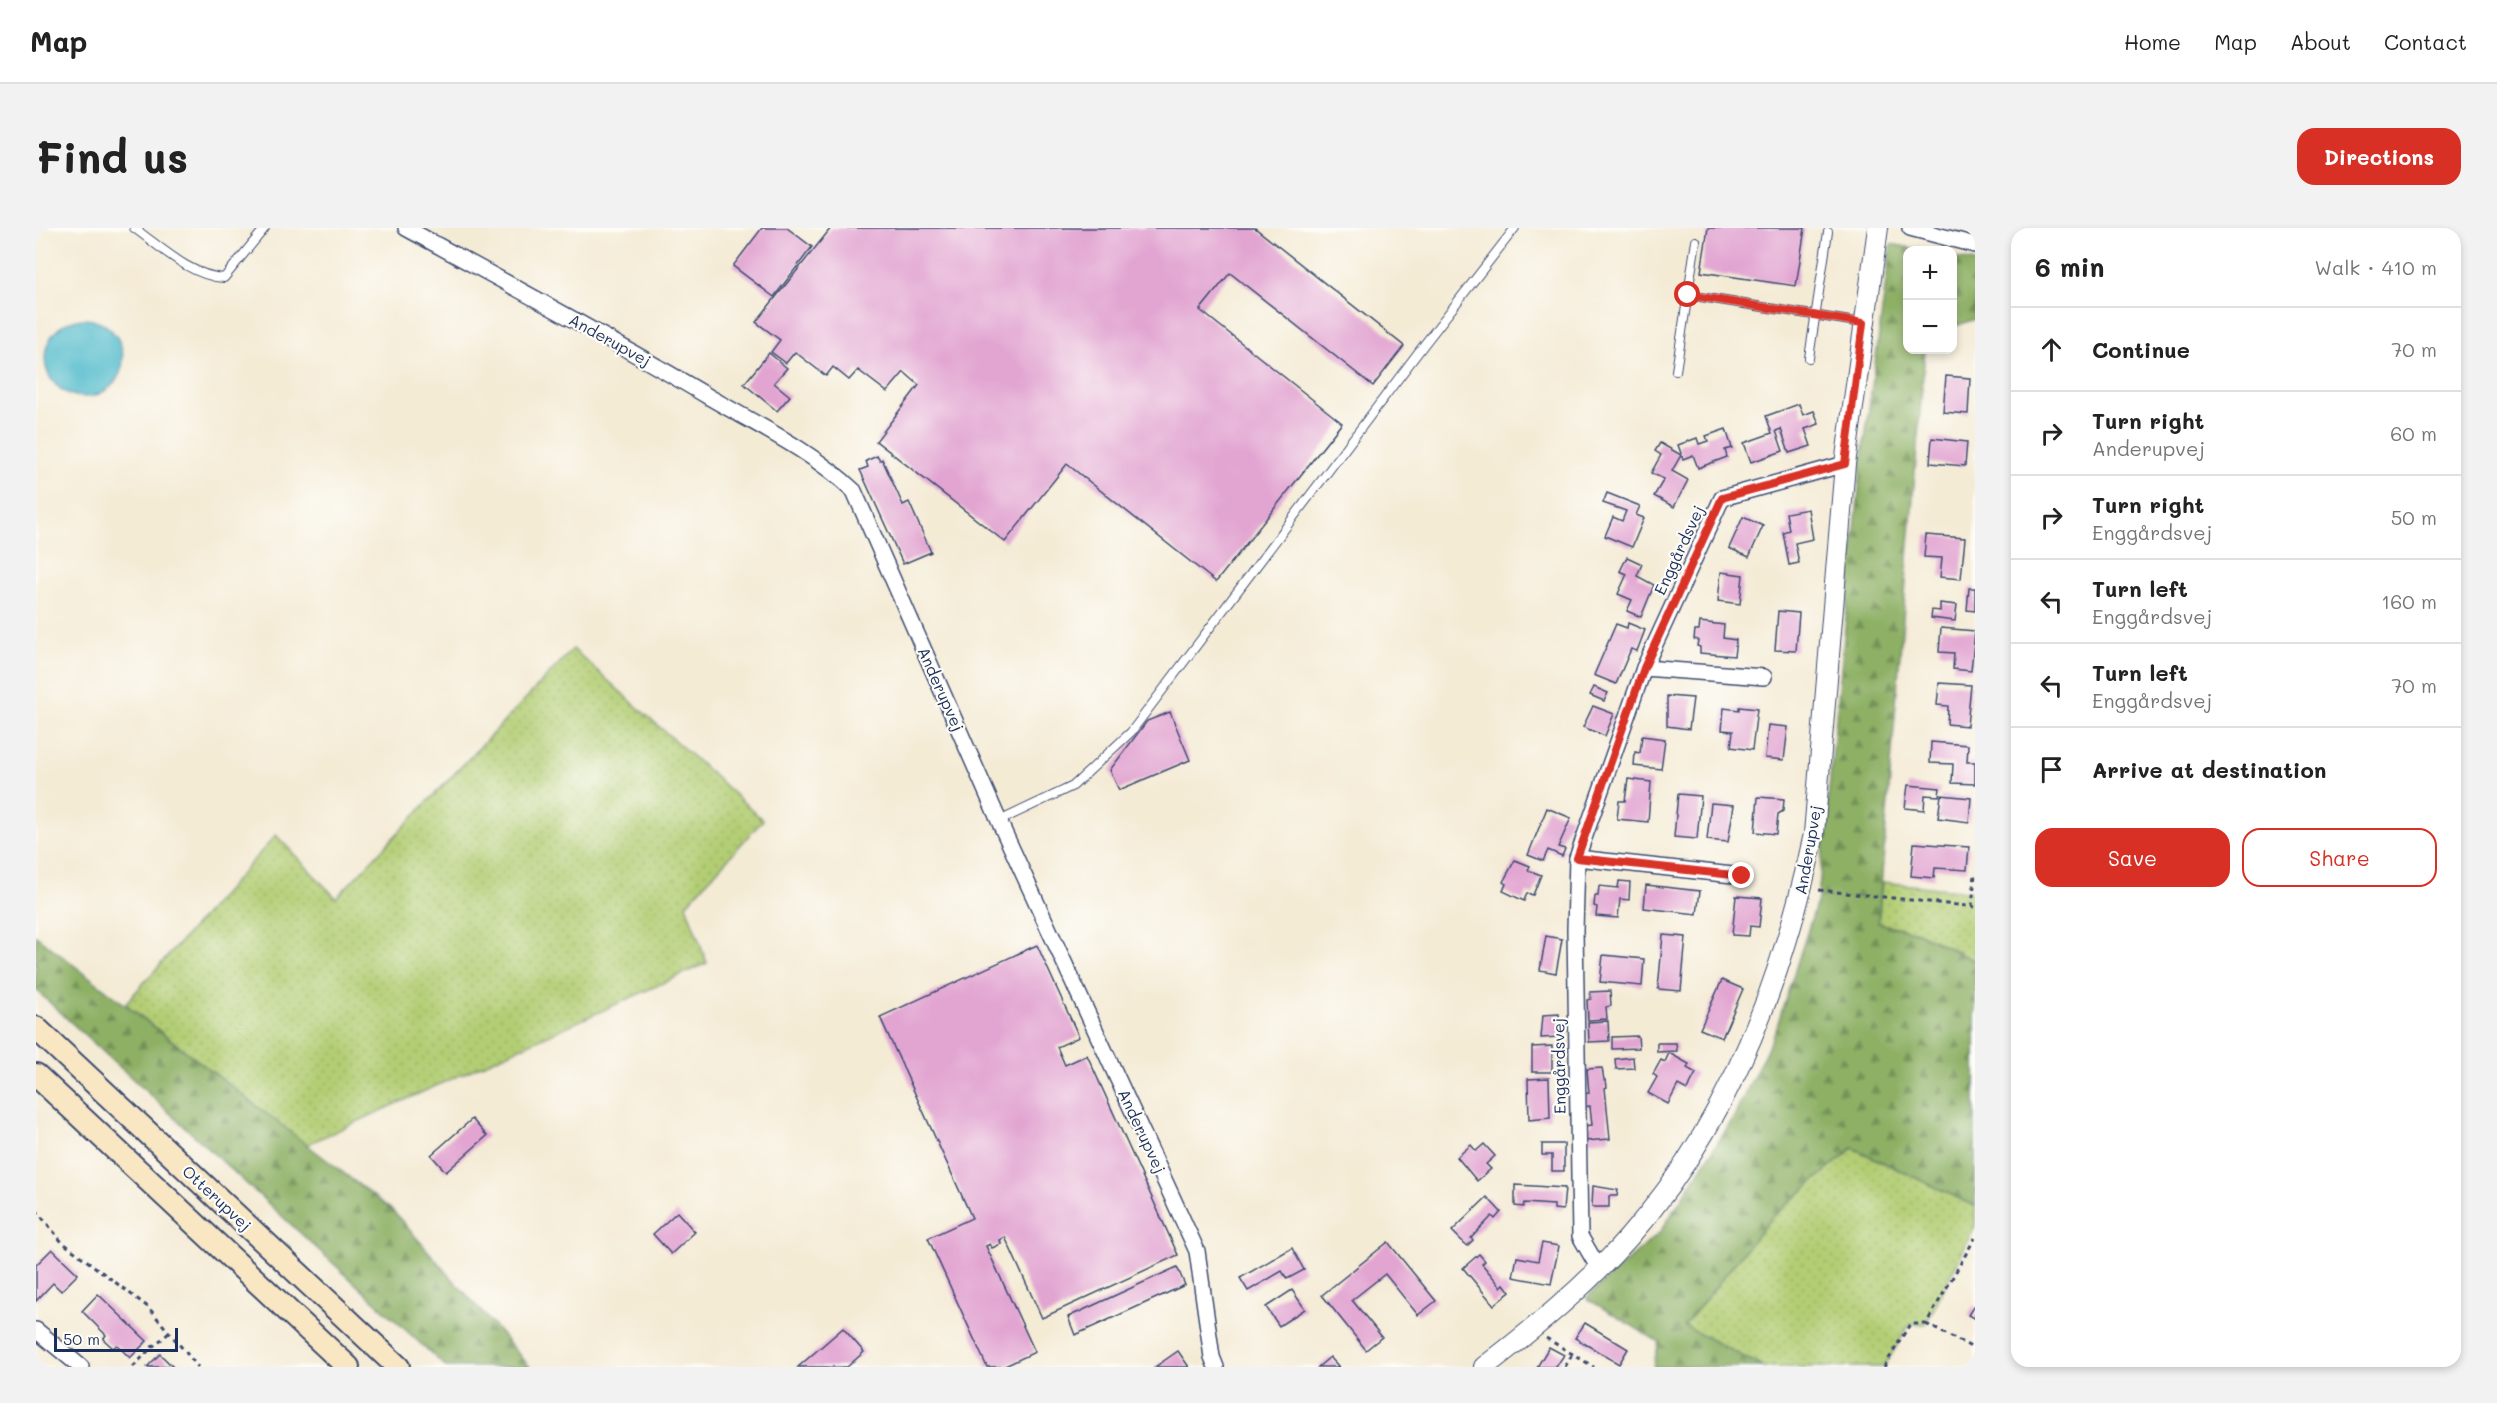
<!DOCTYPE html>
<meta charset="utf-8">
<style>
:root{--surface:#fff;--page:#f2f2f2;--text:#222;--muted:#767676;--line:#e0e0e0;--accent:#d93025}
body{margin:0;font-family:Mali,sans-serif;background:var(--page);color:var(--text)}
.controls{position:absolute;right:18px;top:18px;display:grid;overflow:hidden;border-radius:12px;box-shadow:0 3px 9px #0003}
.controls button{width:54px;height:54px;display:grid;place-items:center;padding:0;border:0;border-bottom:2px solid var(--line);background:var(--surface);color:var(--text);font:30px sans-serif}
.scale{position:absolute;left:18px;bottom:15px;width:124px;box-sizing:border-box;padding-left:6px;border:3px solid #1b2f5e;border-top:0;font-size:16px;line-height:21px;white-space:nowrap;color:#1b2f5e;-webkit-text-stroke:4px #fdfcf7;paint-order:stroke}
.stop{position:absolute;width:18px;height:18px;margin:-14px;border:4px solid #d93025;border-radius:50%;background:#fff}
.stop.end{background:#d93025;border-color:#fff;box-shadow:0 2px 6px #0008}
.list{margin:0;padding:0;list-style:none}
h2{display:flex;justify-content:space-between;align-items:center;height:78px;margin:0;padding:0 24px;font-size:26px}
h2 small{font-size:20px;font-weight:400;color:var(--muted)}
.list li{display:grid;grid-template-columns:39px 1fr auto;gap:18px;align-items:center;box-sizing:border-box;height:84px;padding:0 24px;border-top:2px solid var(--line)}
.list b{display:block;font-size:22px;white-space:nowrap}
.list p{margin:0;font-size:20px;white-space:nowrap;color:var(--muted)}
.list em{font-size:20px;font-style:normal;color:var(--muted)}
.actions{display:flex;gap:12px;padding:18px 24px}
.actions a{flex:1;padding:14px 0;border:2px solid var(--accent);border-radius:18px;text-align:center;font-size:21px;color:var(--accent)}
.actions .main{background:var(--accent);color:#fff}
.icon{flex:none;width:33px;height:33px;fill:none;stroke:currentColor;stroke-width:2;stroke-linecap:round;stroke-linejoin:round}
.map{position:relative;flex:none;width:1939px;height:1139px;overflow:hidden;border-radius:18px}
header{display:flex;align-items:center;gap:36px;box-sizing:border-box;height:84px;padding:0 30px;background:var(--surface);border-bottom:2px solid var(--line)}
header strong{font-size:28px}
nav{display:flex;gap:33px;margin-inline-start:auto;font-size:21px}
.intro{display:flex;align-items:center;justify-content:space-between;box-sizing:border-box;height:144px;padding:0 36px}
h1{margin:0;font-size:42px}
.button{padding:15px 27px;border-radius:18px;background:var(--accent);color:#fff;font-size:21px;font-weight:700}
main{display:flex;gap:36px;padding:0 36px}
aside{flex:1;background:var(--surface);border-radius:18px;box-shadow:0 3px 9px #0003}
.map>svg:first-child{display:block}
.grass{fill:url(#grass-dots);stroke:#667e68;stroke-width:1.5}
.forest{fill:url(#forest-firs);stroke:#547062;stroke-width:1.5}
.water{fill:#4eb9cb;stroke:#347494;stroke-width:1.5}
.building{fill:#e2a5d2}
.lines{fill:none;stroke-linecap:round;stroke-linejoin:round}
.service-casing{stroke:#3c4b70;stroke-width:10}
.minor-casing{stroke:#3c4b70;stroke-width:18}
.tertiary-casing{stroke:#3c4b70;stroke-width:22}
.secondary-casing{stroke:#3c4b70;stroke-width:26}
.path{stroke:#3c4b70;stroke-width:3;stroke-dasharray:4.5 4.5;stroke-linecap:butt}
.service{stroke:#fff;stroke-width:8}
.minor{stroke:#fff;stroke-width:15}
.tertiary{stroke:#fff;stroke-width:20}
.secondary{stroke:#f9e7c3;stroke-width:22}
.route{stroke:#d93025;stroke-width:8}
.labels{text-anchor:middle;stroke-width:4.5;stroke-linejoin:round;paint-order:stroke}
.street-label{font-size:16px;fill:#1b2f5e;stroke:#fdfcf7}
</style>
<header>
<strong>Map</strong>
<nav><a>Home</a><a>Map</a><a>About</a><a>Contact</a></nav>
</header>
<div class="intro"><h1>Find us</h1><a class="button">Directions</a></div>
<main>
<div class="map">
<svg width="1939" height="1139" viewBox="0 0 1939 1139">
<defs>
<pattern id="grass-dots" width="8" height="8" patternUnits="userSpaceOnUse" patternTransform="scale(1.5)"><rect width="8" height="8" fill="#b2cd73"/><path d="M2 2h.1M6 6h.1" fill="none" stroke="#98b066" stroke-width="1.8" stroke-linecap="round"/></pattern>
<pattern id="forest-firs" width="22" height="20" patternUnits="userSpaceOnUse" patternTransform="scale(1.5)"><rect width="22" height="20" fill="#8db065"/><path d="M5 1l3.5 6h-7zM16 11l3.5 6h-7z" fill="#729056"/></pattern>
</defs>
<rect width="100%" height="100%" fill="#fdfcf7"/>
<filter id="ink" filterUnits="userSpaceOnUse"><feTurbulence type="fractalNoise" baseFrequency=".0167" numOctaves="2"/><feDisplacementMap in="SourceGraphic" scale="12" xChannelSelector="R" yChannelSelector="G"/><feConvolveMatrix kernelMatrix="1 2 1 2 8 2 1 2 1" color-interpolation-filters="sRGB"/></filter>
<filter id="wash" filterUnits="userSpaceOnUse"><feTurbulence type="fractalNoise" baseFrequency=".008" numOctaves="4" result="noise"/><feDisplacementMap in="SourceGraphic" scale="24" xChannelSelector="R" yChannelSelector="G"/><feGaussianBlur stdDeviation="1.35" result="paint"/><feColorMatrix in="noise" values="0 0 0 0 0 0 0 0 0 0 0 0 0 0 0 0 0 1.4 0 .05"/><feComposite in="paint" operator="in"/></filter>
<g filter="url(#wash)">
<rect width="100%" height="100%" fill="#f4ebd5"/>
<g class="grass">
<path d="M537 421 727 592 650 677 671 735 270 917 89 776 240 607 300 670Z"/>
<path d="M1846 654 1939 664V733L1881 704 1842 695Z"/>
<path d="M1817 920 1939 978V999L1890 1096H1874L1848 1139H1727L1648 1098 1735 990Z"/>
</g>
<g class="forest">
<path d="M1855 16 1886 22H1872V122H1889L1842 695 1881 704 1939 733V978L1817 920 1735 990 1648 1098 1727 1139H1617L1623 1114 1550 1070 1625 1003 1697 891 1739 804 1782 671 1825 241Z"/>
<path d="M1916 29 1939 34V91L1917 99Z"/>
<path d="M0 708 357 983 494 1139H410L0 762Z"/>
</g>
<circle class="water" cx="48" cy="130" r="39"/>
<g id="blocks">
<g class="building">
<path d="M726 0H751L776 19 738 69 697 38Z"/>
<path d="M795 0H1219L1368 118 1337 158 1194 45 1164 82 1306 195 1180 354 1031 236 969 314 840 213 883 157 868 144 851 164 822 142 813 152 797 139 790 148 759 124 750 135 735 124 744 112 720 94Z"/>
<path d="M1672 0H1769L1760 58 1665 44Z"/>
<path d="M733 125 751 140 738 155 754 168 741 183 708 156Z"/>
<path d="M1910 148 1934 150 1932 186 1907 184Z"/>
<path d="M1763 176 1767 187 1778 183 1783 196 1769 201 1775 218 1753 225 1745 201 1740 203 1747 223 1715 234 1708 215 1736 205 1730 188Z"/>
<path d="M1690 201 1696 220 1689 222 1691 229 1662 240 1657 227 1647 231 1642 217 1661 210 1663 216 1672 213 1670 208Z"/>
<path d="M1896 210 1931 214 1929 238 1894 235Z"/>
<path d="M1624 215 1645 227 1636 243 1652 252 1638 279 1618 268 1628 251 1615 245 1625 227 1619 223Z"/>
<path d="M841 228 844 233 846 231 867 277 873 274 895 324 867 336 824 242 832 239 830 233Z"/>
<path d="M1571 265 1604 278 1600 287 1608 290 1596 319 1569 308 1577 289 1586 293 1590 283 1567 275Z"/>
<path d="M1772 281 1777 311 1759 315 1763 335 1753 337 1747 304 1753 302 1750 285Z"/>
<path d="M1707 289 1727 298 1713 329 1693 320Z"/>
<path d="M1890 307 1929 310 1925 351 1904 349 1906 330 1888 329Z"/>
<path d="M1591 329 1606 336 1601 348 1618 357 1605 389 1591 383 1596 372 1582 366 1591 346 1584 343Z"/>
<path d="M1685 344 1707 347 1704 376 1682 373Z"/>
<path d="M1933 360H1939V383L1931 382Z"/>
<path d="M1904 375 1921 377 1919 393 1895 390 1896 382 1904 383Z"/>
<path d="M1742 383 1763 385 1760 423 1739 422Z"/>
<path d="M1664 394 1688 397 1687 410 1700 412 1698 428 1664 425V419L1661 418 1662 412 1658 411 1659 402H1663Z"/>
<path d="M1592 395 1609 402 1601 423 1595 421 1580 456 1558 447 1580 396 1591 400Z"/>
<path d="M1905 400 1939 403 1935 443 1917 441 1918 425 1903 424Z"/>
<path d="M1903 455 1935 457 1931 498 1911 496 1912 478 1901 477Z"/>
<path d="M1558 459 1572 465 1568 473 1554 467Z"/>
<path d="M1631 468 1657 470 1653 501 1631 498Z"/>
<path d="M1557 478 1578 486 1569 508 1547 499Z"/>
<path d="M1703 479 1721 481 1716 522 1695 519 1697 503 1686 502 1688 480 1703 482Z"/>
<path d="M1134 484 1154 532 1083 562 1074 542 1111 493Z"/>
<path d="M1732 497 1752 499 1748 532 1729 530Z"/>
<path d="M1606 508 1629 511 1625 541 1598 538 1599 524 1604 525Z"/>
<path d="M1895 514 1932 517 1931 534H1939V556L1916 555 1917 536 1894 535Z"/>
<path d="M1592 551 1615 554 1612 594 1581 591 1583 573H1589Z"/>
<path d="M1872 557 1904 560 1903 568 1889 567 1888 582 1869 580Z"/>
<path d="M1642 566 1665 568 1661 611 1638 609Z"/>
<path d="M1905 567 1935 570 1933 594 1902 590Z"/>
<path d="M1722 569 1748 571 1747 583 1742 586 1740 606 1719 604Z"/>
<path d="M1675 575 1698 577 1692 614 1671 612Z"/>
<path d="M1511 580 1535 590 1522 619 1529 621 1526 628 1512 622 1507 633 1492 627Z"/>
<path d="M1878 615 1933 619 1931 642 1899 640 1898 650 1875 648Z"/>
<path d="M1479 632 1494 638 1492 642 1505 647 1497 667 1491 665 1488 673 1467 663 1470 656 1467 654Z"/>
<path d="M1583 653 1594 654 1593 672 1584 671 1582 690 1560 688 1561 679 1558 678 1559 668H1562L1563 658 1582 660Z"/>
<path d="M1610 657 1664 663 1661 686 1608 680Z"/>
<path d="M1700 668 1726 670 1723 699 1714 698 1713 708 1696 707Z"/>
<path d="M1627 707 1650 709 1645 763 1622 761Z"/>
<path d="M1510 708 1526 711 1520 745 1504 742Z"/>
<path d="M1001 717 1043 809 1021 819 1029 837 1051 827 1142 1027 1006 1090 969 1009 964 1012 965 1016 956 1020 954 1016 950 1018 999 1124 967 1139H951L892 1010 936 990 844 789Z"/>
<path d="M1567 727 1608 731 1606 758 1564 754Z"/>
<path d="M1686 752 1707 761 1686 810 1664 801Z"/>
<path d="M1574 763 1575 778 1570 779 1571 791 1552 792 1551 772 1555 771 1554 764Z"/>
<path d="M1523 786 1524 809 1505 810 1507 787Z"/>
<path d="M1572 793 1573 813 1553 814 1552 794Z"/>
<path d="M1602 808 1603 820 1576 821V809Z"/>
<path d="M1621 815H1640L1641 823 1621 824Z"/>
<path d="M1516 818V844H1496V819Z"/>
<path d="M1633 825 1653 836 1651 840 1660 845 1651 862 1642 857 1632 876 1612 865 1621 849 1617 846 1625 832 1629 834Z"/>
<path d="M1597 829 1598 840 1580 841 1579 831Z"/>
<path d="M1566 840 1568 852H1570L1571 859 1569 860 1574 911 1549 913 1548 898 1556 897 1554 878 1546 879 1545 866 1553 865 1551 841Z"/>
<path d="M1513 850 1514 890 1493 892 1492 851Z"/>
<path d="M436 891 451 908 410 944 395 927Z"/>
<path d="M1448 916 1459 928 1450 936 1455 941 1441 953 1421 929 1435 917 1440 923Z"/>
<path d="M1506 916H1528V943H1516V927H1506Z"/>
<path d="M1479 957 1529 960 1527 982 1518 981V977L1488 975 1487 979 1479 978Z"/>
<path d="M1557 958 1582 962 1581 968H1573V979H1556Z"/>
<path d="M1451 969 1465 984 1459 991 1456 988 1435 1010 1437 1012 1431 1018 1416 1003Z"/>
<path d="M641 984 659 1004 635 1026 617 1006Z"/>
<path d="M1352 1014 1400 1073 1382 1087 1349 1046 1316 1072 1346 1109 1330 1122 1286 1067Z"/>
<path d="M1506 1015 1523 1018 1515 1056 1477 1049 1481 1029 1502 1033Z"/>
<path d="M1256 1020 1268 1042 1251 1051 1246 1043 1212 1063 1204 1050Z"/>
<path d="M16 1021 42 1046 25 1063 17 1055 0 1073V1037Z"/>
<path d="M1443 1026 1449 1033 1446 1036 1465 1059 1468 1056 1474 1064 1458 1077 1427 1040Z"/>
<path d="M1141 1039 1149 1057 1039 1107 1032 1089Z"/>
<path d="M1256 1062 1269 1081 1243 1098 1230 1079Z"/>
<path d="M62 1066 111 1113 94 1130 81 1117 77 1120 67 1111 70 1107 46 1083Z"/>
<path d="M1939 1076V1091L1932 1087Z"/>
<path d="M1549 1095 1592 1121 1583 1136 1539 1110Z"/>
<path d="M807 1100 828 1124 811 1139H762Z"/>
<path d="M1513 1119 1528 1127 1520 1139H1501Z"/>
<path d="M1142 1123 1153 1139H1119Z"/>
<path d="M124 1126 137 1139H111Z"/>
<path d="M1294 1129 1303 1139H1282Z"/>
</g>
</g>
</g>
<g filter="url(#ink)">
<use href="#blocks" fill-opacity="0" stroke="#3c4b70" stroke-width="1.5"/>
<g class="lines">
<g class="service-casing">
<g id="service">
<path d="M98 0C125 19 154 48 188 50L229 0"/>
<path d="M1652 67 1827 95"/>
<path d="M1773 130 1792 4"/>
<path d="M1640 143 1660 13"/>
<path d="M963 593 1037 558 1095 504 1387 118 1479 0"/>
</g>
</g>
<g class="minor-casing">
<g id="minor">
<path d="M370 0C472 56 574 110 673 169 723 198 776 223 818 263L963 593 1161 1023 1176 1129 1180 1139"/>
<path d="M1874 0 1939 17"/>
<path d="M1608 440 1728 449"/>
<path d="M1541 630 1706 648"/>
<path d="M1563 1041 1544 1008 1539 702 1541 630 1608 440 1686 270 1809 236"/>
<path d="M0 1102 45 1139"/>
</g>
</g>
<g class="tertiary-casing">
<path id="tertiary" d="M1448 1139C1499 1100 1550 1058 1593 1009 1693 896 1747 752 1778 606L1809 236 1842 0"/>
</g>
<g class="secondary-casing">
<g id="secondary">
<path d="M0 800 362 1139"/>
<path d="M0 847 312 1139"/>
</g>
</g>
<g class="path">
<path d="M1783 662 1939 679"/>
<path d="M1936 679 1939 646"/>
<path d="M0 982 26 1014 112 1079 162 1139"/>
<path d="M1890 1096 1939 1121"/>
<path d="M1510 1110 1558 1139"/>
<path d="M97 1139 116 1119 133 1105"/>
<path d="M1529 1139 1536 1127"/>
<path d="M1848 1139 1874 1096H1890L1939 1010"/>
</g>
<use href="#service" class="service"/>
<use href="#minor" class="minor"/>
<use href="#tertiary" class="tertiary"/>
<use href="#secondary" class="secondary"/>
</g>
</g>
<g class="lines" filter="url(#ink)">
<path class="route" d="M1652 67 1827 95 1809 236 1686 270 1608 440 1541 630 1706 648"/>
</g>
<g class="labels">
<g class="street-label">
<text transform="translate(574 112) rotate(29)" y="6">Anderupvej</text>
<text transform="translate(1643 322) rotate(-65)" y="6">Enggårdsvej</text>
<text transform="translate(905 461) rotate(66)" y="6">Anderupvej</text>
<text transform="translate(1772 622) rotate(-80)" y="6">Anderupvej</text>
<text transform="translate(1523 838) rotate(-91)" y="6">Enggårdsvej</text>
<text transform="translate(1106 903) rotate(65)" y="6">Anderupvej</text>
<text transform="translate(181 970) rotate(43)" y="6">Otterupvej</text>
</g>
</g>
</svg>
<div class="controls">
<button>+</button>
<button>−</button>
</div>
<div class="scale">50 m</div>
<div class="stop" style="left:1652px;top:67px"></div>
<div class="stop end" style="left:1706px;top:648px"></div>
</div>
<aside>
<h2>6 min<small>Walk · 410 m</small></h2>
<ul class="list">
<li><svg class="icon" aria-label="ahead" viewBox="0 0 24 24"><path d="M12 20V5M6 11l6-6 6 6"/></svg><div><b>Continue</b></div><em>70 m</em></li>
<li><svg class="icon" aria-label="right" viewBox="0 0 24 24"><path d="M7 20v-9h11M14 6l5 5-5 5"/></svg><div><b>Turn right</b><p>Anderupvej</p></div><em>60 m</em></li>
<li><svg class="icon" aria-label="right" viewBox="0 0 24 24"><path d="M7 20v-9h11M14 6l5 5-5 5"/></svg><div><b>Turn right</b><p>Enggårdsvej</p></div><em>50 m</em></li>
<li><svg class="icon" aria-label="left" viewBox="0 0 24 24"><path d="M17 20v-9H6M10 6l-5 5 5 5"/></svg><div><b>Turn left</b><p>Enggårdsvej</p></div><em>160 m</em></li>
<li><svg class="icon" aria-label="left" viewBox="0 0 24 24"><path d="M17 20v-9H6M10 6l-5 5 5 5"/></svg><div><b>Turn left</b><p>Enggårdsvej</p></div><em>70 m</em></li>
<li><svg class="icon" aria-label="arrive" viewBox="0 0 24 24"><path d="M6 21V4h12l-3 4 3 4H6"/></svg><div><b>Arrive at destination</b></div></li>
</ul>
<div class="actions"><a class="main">Save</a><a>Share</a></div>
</aside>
</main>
